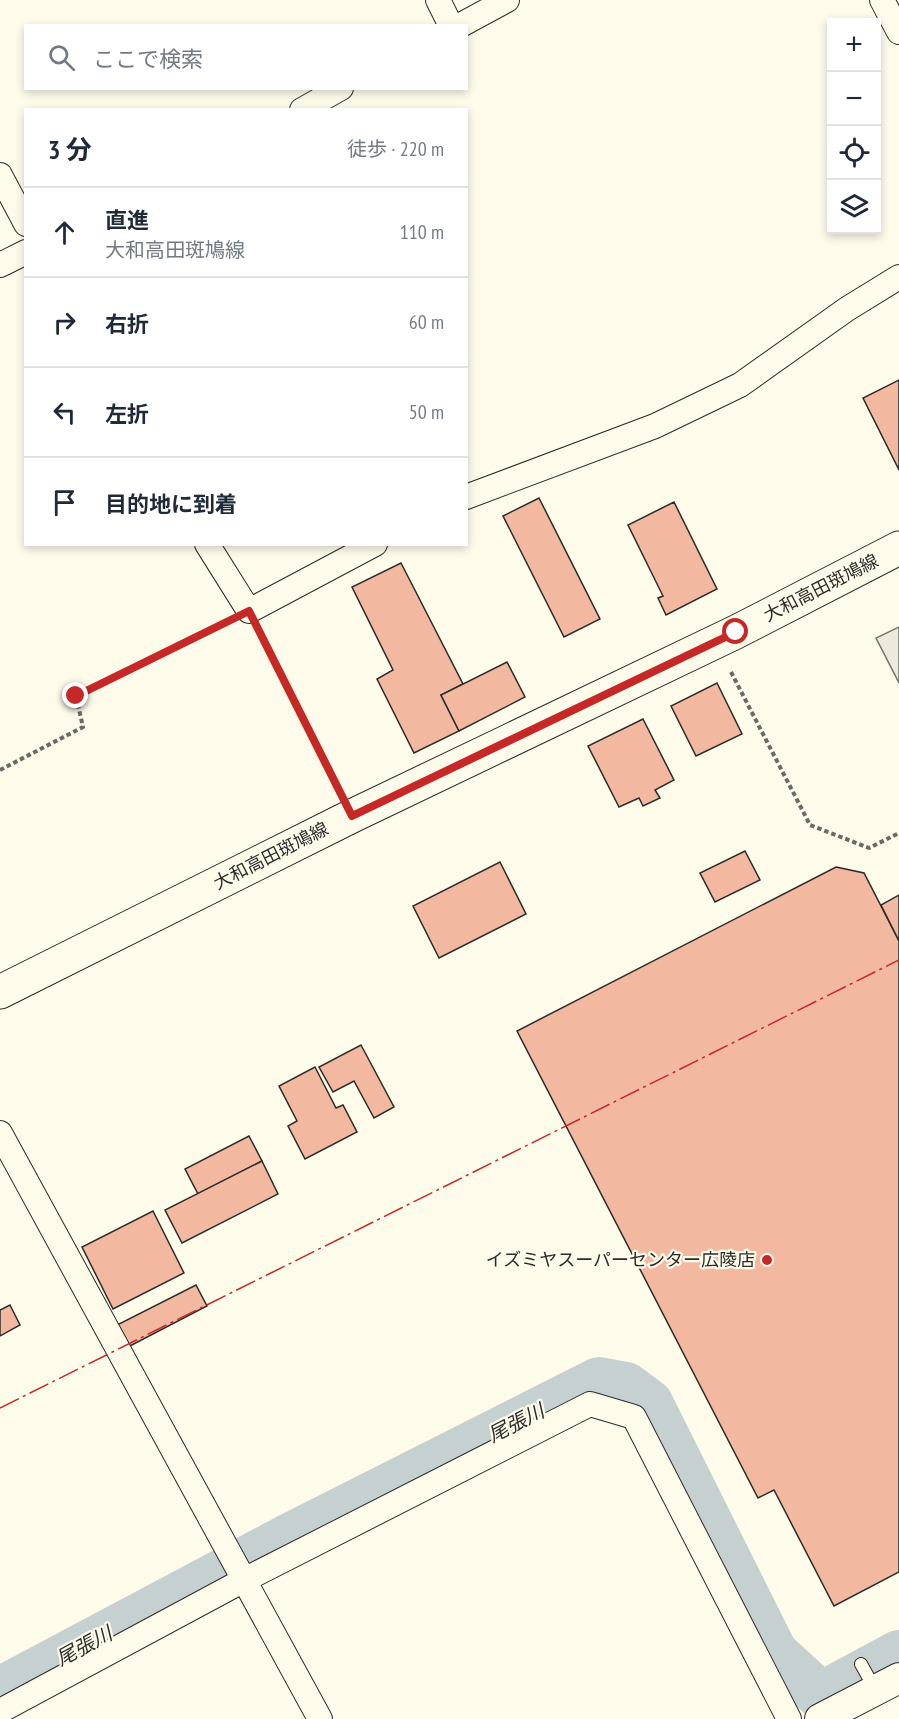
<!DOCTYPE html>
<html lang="ja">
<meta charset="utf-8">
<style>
:root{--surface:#fff;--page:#f2f2f3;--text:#1f2937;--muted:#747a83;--line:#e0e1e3}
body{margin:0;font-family:"PT Sans Narrow","Noto Sans JP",sans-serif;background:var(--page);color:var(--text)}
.controls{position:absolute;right:18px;top:18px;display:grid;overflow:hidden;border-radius:0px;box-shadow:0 3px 9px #0003}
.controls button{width:54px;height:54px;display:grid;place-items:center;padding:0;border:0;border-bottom:2px solid var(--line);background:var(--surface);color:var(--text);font:30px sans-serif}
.stop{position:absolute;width:18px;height:18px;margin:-14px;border:4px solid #c62828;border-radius:50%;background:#fff}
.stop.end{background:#c62828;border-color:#fff;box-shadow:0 2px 6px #0008}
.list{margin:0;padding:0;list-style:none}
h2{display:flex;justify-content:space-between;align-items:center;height:78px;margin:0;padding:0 24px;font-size:26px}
h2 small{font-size:20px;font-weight:400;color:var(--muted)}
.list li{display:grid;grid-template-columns:39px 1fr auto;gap:18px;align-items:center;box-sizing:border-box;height:90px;padding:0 24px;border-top:2px solid var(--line)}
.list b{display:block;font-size:22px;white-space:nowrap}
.list p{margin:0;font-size:20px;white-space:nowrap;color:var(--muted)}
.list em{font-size:20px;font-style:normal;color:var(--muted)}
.icon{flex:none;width:33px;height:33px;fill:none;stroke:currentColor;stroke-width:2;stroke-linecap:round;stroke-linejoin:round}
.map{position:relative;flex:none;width:899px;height:1719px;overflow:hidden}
.search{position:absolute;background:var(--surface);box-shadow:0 3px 9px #0003;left:24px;top:24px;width:444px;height:66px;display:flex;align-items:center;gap:15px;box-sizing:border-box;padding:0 21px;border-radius:0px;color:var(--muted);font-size:22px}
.panel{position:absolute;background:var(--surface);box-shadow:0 3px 9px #0003;left:24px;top:108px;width:444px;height:438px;border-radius:0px}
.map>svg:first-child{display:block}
.parking{fill:#eceadb;stroke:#74746e;stroke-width:1.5}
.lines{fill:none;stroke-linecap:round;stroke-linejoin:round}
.river{stroke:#c7d0d0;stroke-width:48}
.building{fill:#f2b8a0;stroke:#2b2b2b;stroke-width:1.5}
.service-casing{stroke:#2b2b2b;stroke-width:14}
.minor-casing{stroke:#2b2b2b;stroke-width:26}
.tertiary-casing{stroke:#2b2b2b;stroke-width:32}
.primary-casing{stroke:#2b2b2b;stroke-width:35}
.path{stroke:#6a6964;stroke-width:4;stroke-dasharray:4.5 3;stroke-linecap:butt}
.service{stroke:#fdfbea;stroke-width:12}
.minor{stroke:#fdfbea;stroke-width:24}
.tertiary{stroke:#fdfbea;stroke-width:30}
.primary{stroke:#fdfbea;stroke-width:33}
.power{stroke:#c62828;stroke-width:1.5;stroke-dasharray:21 4.5 3 4.5;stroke-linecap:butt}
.route{stroke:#c62828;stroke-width:8}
.poi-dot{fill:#c62828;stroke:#fdfbea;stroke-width:2}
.labels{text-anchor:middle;stroke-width:4.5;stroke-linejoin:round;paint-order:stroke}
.street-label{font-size:18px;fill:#2b2b2b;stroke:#fdfbea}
.poi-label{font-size:18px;fill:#2b2b2b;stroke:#fdfbea;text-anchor:end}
.water-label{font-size:20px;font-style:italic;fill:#2b2b2b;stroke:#fdfbea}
</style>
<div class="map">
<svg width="899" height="1719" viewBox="0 0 899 1719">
<rect width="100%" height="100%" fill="#fdfbea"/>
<path class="parking" d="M899 627V683L876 638Z"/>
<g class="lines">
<path class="river" d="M0 1691 288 1538 599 1381 626 1386 649 1403 774 1653 821 1696 899 1654"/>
</g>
<g class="building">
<path d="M899 380V470L863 398Z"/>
<path d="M539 498 600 619 564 637 503 516Z"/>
<path d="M674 502 717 589 666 615 658 598 663 596 628 525Z"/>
<path d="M401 563 463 684 441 695 459 731 414 753 377 679 393 670 352 587Z"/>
<path d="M507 662 525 697 459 731 441 695Z"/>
<path d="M717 683 742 734 696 756 671 706Z"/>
<path d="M643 719 674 780 655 790 660 798 643 806 639 798 619 807 588 746Z"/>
<path d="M745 851 760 880 715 902 700 873Z"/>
<path d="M500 862 526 914 439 958 413 906Z"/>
<path d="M836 867 864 873 899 941V1572L834 1606 774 1490 758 1498 517 1031Z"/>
<path d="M899 895V941L881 905Z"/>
<path d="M361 1045 394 1107 374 1118 354 1081 333 1092 319 1067Z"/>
<path d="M315 1067 336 1108 343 1105 357 1132 305 1159 288 1126 297 1121 279 1086Z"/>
<path d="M249 1136 262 1161 198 1194 185 1169Z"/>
<path d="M262 1161 278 1194 182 1243 165 1210Z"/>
<path d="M153 1211 184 1273 113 1309 82 1247Z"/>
<path d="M196 1285 207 1306 128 1347 117 1325Z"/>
<path d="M10 1305 20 1325 0 1336V1310Z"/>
</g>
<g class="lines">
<g class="service-casing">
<path id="service" d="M861 1664 875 1689"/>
</g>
<g class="minor-casing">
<g id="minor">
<path d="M438 0 451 26"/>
<path d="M882 0 899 32"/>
<path d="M459 26 507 0"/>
<path d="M302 110 341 88"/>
<path d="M0 175 26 224"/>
<path d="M0 265 26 252"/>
<path d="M466 497 655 426 740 385 847 309 899 277"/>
<path d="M207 544 249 611 375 544"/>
<path d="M0 1133 320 1719"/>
<path d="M0 1711 244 1580 590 1404 634 1417 789 1719"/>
</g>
</g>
<g class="tertiary-casing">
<path id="tertiary" d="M820 1719 899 1678"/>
</g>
<g class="primary-casing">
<path id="primary" d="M0 992 352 816 736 632 899 548"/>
</g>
<g class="path">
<path d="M259 631 339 791"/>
<path d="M731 672 810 825 869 848 899 833"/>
<path d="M0 770 83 727 76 696 227 622"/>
</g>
<use href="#service" class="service"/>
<use href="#minor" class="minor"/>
<use href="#tertiary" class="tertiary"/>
<use href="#primary" class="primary"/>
<path class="power" d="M0 1408 899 960"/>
</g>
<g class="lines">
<path class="route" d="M76 696 249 611 352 816 736 632"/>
</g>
<circle class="poi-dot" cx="767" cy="1260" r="6"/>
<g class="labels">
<g class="street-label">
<text transform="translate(821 588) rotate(-27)" y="6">大和高田斑鳩線</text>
<text transform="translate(271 856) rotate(-27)" y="6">大和高田斑鳩線</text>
</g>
<g class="poi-label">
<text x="755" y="1266">イズミヤスーパーセンター広陵店</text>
</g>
<g class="water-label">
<text transform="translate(516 1423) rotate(-27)" y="7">尾張川</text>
<text transform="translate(84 1646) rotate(-28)" y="7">尾張川</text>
</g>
</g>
</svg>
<div class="controls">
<button>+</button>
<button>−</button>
<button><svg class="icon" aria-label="locate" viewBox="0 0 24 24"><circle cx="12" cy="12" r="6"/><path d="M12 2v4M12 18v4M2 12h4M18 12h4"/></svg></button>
<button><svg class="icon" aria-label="layers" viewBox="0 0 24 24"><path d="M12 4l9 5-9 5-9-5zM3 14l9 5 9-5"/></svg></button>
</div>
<div class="stop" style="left:736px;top:632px"></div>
<div class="stop end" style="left:76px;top:696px"></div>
<div class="search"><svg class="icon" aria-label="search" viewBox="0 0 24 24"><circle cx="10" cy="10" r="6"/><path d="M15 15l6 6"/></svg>ここで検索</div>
<section class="panel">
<h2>3 分<small>徒歩 · 220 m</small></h2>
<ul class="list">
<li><svg class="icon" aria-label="ahead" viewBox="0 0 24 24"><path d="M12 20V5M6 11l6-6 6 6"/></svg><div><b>直進</b><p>大和高田斑鳩線</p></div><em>110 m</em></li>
<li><svg class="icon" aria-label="right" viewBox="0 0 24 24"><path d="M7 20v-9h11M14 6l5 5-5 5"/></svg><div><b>右折</b></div><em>60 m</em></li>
<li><svg class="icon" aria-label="left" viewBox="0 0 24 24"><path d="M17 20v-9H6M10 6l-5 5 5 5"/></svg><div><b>左折</b></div><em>50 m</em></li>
<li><svg class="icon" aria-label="arrive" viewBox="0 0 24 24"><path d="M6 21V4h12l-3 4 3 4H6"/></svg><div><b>目的地に到着</b></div></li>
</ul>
</section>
</div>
